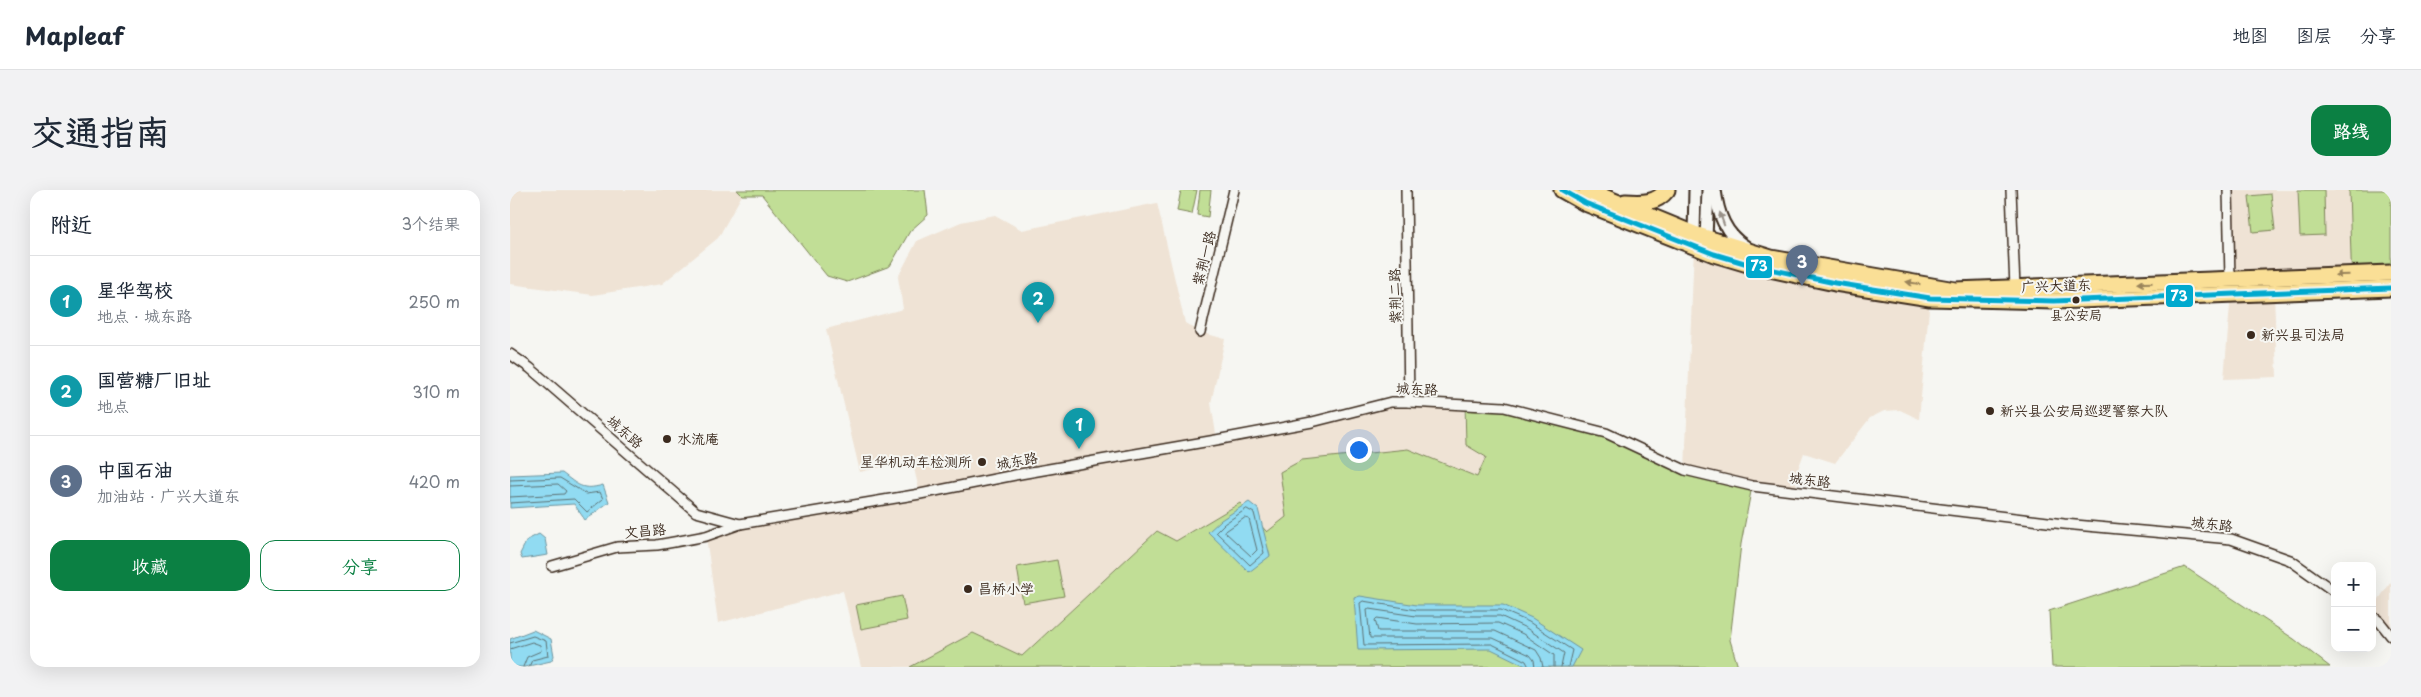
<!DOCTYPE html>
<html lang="zh">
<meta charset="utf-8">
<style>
:root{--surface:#fff;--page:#f2f2f3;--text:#1f2937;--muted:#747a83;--line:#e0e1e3;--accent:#0b8043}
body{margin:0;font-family:"Playpen Sans","LXGW WenKai TC",sans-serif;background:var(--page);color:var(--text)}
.controls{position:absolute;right:15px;bottom:15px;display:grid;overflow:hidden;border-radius:10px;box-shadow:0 5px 20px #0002}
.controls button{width:45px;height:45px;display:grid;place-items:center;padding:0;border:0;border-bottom:1px solid var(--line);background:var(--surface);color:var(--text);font:25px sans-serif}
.you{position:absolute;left:848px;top:259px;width:18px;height:18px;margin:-12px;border:4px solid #fff;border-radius:50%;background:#1a73e8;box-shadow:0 0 0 8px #1a73e833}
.badge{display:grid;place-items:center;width:32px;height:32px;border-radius:50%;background:var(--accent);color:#fff;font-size:16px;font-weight:700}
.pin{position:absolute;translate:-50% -41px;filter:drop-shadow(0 1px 2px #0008)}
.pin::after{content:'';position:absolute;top:26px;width:18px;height:15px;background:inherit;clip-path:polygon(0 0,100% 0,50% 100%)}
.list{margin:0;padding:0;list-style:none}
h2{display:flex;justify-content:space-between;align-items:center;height:65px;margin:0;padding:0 20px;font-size:21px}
h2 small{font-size:16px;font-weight:400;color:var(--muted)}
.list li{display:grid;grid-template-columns:32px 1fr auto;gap:15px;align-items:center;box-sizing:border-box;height:90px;padding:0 20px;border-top:1px solid var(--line)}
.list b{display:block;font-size:19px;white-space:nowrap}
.list p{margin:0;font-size:16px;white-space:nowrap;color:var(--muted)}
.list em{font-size:16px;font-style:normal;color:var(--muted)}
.actions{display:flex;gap:10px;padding:15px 20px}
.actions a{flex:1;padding:11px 0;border:1px solid var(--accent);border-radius:15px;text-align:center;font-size:18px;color:var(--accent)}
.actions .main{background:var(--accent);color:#fff}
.map{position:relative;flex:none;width:1881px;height:477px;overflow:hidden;border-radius:15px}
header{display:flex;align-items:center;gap:30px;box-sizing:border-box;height:70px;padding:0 25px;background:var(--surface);border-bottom:1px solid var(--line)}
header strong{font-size:24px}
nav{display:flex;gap:28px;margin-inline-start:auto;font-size:18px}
.intro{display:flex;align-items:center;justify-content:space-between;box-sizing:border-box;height:120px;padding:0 30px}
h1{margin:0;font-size:35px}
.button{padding:12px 22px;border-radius:15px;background:var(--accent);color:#fff;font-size:18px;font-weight:700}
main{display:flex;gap:30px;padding:0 30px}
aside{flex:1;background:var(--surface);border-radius:15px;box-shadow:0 5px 20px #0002}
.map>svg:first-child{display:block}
.built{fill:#efe3d5}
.green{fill:#c1de96;stroke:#7e845a}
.water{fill:#91dbf2;stroke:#6f949d}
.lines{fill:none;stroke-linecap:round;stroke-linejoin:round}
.shore{stroke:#5d7173;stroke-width:1}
.minor-casing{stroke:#3b2a1e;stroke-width:12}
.tertiary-casing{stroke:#3b2a1e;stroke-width:15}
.trunk-casing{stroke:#3b2a1e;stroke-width:19}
.minor{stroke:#f6f6f2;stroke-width:9}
.tertiary{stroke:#f6f6f2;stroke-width:11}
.trunk{stroke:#fadf96;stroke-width:15}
.bus-1-casing{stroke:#f6f6f2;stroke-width:9}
.bus-1{stroke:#00a9ce;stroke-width:5}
.oneway{fill:#989088}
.oneway2{fill:#9a845a}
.bus-dot{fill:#3b2a1e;stroke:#f6f6f2;stroke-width:2}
.labels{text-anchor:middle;stroke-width:4;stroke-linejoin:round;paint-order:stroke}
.bus-label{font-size:13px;fill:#3b2a1e;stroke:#f6f6f2}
.street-label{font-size:14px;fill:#3b2a1e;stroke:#f6f6f2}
.poi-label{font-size:14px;fill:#3b2a1e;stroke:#f6f6f2;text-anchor:start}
.line-badge{stroke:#f6f6f2;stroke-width:2}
.badge-label{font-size:14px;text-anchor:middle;font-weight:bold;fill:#fff}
</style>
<header>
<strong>Mapleaf</strong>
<nav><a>地图</a><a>图层</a><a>分享</a></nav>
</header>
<div class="intro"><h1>交通指南</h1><a class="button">路线</a></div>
<main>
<aside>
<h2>附近<small>3个结果</small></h2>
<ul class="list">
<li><span class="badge" style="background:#0f9aa8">1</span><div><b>星华驾校</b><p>地点 · 城东路</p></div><em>250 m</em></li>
<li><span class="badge" style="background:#0f9aa8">2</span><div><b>国营糖厂旧址</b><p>地点</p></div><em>310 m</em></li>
<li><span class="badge" style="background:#5c6f8a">3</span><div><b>中国石油</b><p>加油站 · 广兴大道东</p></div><em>420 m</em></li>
</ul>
<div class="actions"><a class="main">收藏</a><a>分享</a></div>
</aside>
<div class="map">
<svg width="1881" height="477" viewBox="0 0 1881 477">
<rect width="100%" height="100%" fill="#f6f6f2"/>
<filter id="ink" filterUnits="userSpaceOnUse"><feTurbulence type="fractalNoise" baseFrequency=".02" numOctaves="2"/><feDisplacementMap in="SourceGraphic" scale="10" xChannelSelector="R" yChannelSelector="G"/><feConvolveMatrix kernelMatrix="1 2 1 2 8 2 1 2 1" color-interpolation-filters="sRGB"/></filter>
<g filter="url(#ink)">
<g class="built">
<path d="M0 0H227L232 5 208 48 152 94 83 105 0 94Z"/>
<path d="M1718 0H1839L1842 100 1764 102 1767 187 1714 189 1721 103Z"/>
<path d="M647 13 675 133 690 142 715 149 701 213 707 250 881 212 954 215 956 255 976 267 967 287 898 259 770 282 776 327 757 342 729 313 666 351 647 341 512 466 463 443 400 477H351L333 401 208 433 196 346 207 342 410 304 402 270 350 282 316 139 393 119 388 87 407 51 451 32 485 25 512 40Z"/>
<path d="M1184 56 1420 108 1409 229 1390 220 1374 221 1360 228 1325 273 1294 263 1287 282 1286 303 1175 280Z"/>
<path d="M1881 392V446L1862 426V419Z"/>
</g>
<g class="green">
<path d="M227 0H415L418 25 400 41 380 76 337 92 317 86 252 5H232Z"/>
<path d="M671 0H687L682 24 667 21Z"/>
<path d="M690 0H701L698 27 687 25Z"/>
<path d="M1788 0H1814L1815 45 1790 46Z"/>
<path d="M1839 0H1881V98L1842 100Z"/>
<path d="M1761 4 1765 40 1743 42 1739 6Z"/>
<path d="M955 215 994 217 1096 243 1175 280 1242 296 1231 354 1220 450 1228 477H400L463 443 512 466 647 341 666 351 730 313 757 342 776 327 770 282 792 270 898 259 967 287 976 267 956 255Z"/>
<path d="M547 370 554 406 513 413 507 377Z"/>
<path d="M1675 377 1784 449 1820 477H1542L1539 421Z"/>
<path d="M392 406 397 430 351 439 346 415Z"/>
</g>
<g class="water">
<path d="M52 283C68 295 72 301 93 295L99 312 75 330 64 314 0 318V285Z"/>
<path d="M739 312 748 319 760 366 739 382 698 342 711 330Z"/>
<path d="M29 344 35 349 38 365 12 369 10 364 17 350Z"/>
<path d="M850 406 907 415H993L1022 428 1071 460 1062 477H1018L981 459 848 460 844 408Z"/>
<path d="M23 440 41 449 44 466 41 471 14 477H0V449Z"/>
</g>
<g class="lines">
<g class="shore">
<path d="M0 290 50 288 76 304 90 302 93 309 77 322 64 309 0 313"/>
<path d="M0 296 48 294 56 301 54 304 0 307"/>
<path d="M737 319 744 323 754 363 740 375 706 342 714 334Z"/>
<path d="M735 328 739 329 747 360 741 366 715 342Z"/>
<path d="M0 453 23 446 36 451 38 466 22 470 19 477"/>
<path d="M0 459 22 452 30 455 31 461 17 467 13 477"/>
<path d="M1019 477 1016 471 982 454 854 455 850 413 853 411 907 420H991L1019 432 1062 460 1058 477"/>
<path d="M1025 477 1024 470 1020 465 983 448H860L857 420 859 419 906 426H990L1016 438 1054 463 1051 477"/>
<path d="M1033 477 1031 468 1026 460 985 441H868L865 430 867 428 907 434 988 433 1013 444 1044 465V477"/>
</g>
<g class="minor-casing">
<g id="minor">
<path d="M896 0 899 212"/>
<path d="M1501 0 1505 98"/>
<path d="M1718 0 1720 89"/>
<path d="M690 142 724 0"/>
<path d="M0 164 20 178 186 322 230 334 410 304 510 284 706 250 802 232 881 212H899L994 217 1096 243 1175 280 1242 296 1554 334 1721 349 1780 370 1825 402"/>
<path d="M42 376 107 357 147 355 164 352 196 346 230 334"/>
<path d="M1862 426 1869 431 1881 446"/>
</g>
</g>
<g class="tertiary-casing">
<g id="tertiary">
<path d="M1205 0C1208 24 1215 44 1236 57"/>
<path d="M1184 44 1185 0"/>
<path d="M1196 48 1198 0"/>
</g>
</g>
<g class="trunk-casing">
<g id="trunk">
<path d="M1052 0 1075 13 1204 64 1241 75 1325 93 1420 108 1544 111 1881 98"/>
<path d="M1077 0 1184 44 1261 68 1445 100 1881 83"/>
<path d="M1115 12C1132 13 1146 14 1157 0"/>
</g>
</g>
<use href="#minor" class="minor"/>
<use href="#tertiary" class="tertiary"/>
<use href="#trunk" class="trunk"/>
<g class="bus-1-casing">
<path id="bus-1" d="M1052 0 1075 13 1204 64 1241 75 1325 93 1420 108 1544 111 1881 98"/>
</g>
<use href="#bus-1" class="bus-1"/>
</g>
<defs><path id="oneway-solid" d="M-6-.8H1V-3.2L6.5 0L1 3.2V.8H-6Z" transform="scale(1.25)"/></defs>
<use class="oneway" href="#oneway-solid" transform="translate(1212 29) rotate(-109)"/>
<g class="oneway2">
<use href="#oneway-solid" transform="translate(1832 85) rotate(178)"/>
<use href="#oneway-solid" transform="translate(1403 93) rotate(-170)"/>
<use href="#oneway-solid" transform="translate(1635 93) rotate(178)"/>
</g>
</g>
<g class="bus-dot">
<circle cx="1566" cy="110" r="4.5"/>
<circle cx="1741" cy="145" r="5"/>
<circle cx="1480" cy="221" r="5"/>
<circle cx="157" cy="249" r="5"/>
<circle cx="472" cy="272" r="5"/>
<circle cx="458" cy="399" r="5"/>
</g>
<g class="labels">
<g class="bus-label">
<text x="1566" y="130">县公安局</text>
</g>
<g class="street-label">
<text transform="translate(694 68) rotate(-76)" y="5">紫荆一路</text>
<text transform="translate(1546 96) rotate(-2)" y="5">广兴大道东</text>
<text transform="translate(885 106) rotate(-91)" y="5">紫荆二路</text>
<text transform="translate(907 199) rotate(2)" y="5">城东路</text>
<text transform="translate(115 242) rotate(41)" y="5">城东路</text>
<text transform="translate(507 271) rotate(-10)" y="5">城东路</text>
<text transform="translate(1300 290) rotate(7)" y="5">城东路</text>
<text transform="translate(1702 334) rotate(7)" y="5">城东路</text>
<text transform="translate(135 341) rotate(-5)" y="5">文昌路</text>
</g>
<g class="poi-label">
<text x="1751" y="150">新兴县司法局</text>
<text x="1490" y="226">新兴县公安局巡逻警察大队</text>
<text x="167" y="254">水流庵</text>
<text x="462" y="277" text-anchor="end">星华机动车检测所</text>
<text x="468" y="404">昌桥小学</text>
</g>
</g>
<g class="line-badge">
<rect x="1235" y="65" width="28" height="24" rx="5" fill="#00a9ce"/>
<rect x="1655" y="94" width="29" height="24" rx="5" fill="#00a9ce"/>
</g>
<g class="badge-label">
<text x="1249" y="81">73</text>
<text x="1669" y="111">73</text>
</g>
</svg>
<div class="controls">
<button>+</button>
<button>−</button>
</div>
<div class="you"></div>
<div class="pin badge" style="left:569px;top:259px;background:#0f9aa8">1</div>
<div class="pin badge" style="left:528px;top:133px;background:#0f9aa8">2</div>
<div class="pin badge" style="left:1292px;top:96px;background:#5c6f8a">3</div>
</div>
</main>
